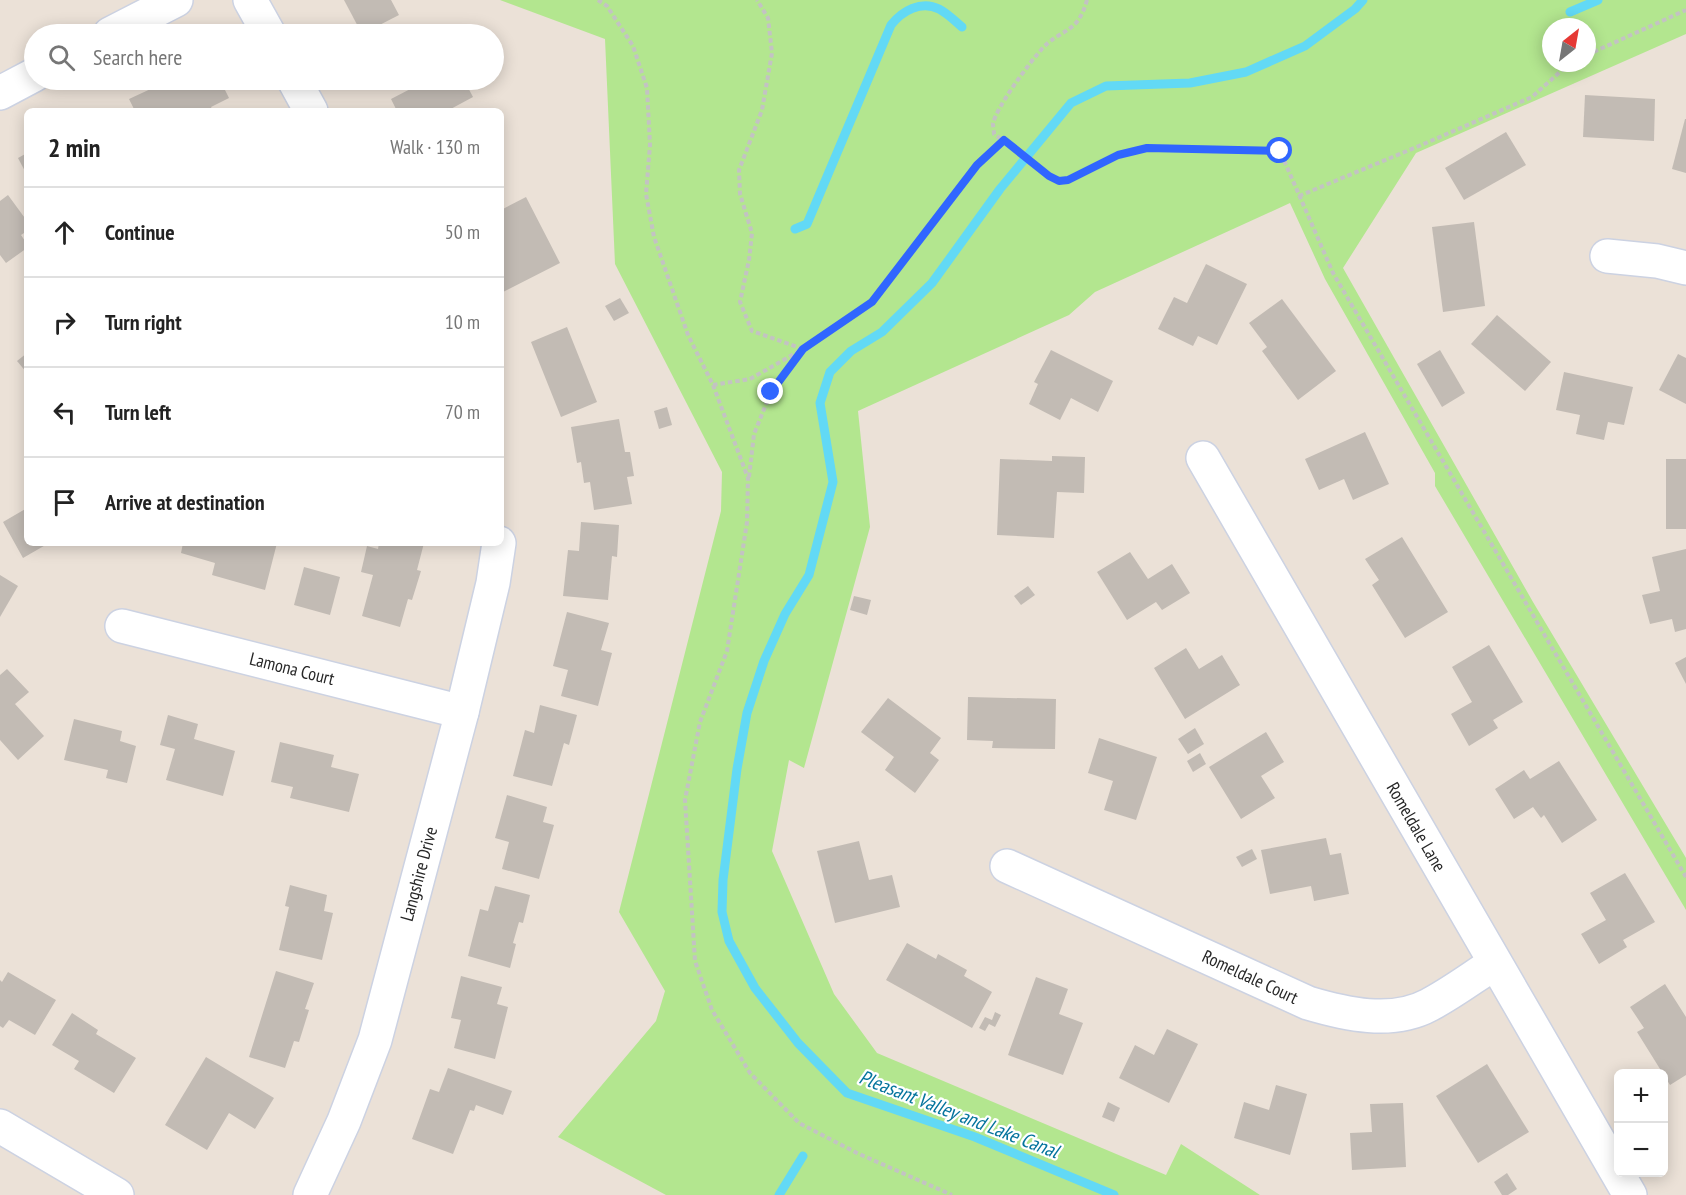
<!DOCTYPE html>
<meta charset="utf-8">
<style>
:root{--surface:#fff;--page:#f6f6f6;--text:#222;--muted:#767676;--line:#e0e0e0}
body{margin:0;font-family:"PT Sans Narrow",sans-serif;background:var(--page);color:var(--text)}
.controls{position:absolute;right:18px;bottom:18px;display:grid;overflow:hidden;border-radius:9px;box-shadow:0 3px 15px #0003}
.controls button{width:54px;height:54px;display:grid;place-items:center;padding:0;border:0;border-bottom:2px solid var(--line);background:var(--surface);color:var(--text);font:30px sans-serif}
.compass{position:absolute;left:1542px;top:18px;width:54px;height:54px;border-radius:50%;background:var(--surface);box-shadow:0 3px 15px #0003;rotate:31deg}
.stop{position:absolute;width:18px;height:18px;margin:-14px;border:4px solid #3066ff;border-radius:50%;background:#fff}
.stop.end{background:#3066ff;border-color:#fff;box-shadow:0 2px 6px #0008}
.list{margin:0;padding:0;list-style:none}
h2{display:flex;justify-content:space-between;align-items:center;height:78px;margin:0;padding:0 24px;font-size:26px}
h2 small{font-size:20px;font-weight:400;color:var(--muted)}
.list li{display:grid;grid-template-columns:39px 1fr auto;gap:18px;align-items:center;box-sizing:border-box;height:90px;padding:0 24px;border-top:2px solid var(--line)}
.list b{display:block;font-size:22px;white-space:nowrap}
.list em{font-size:20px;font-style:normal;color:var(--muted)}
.icon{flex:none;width:33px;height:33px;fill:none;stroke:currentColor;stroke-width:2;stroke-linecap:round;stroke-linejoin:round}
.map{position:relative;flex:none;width:1686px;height:1195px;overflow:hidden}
.search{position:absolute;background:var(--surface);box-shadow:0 3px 15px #0003;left:24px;top:24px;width:480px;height:66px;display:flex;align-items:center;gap:15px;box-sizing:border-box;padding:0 21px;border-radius:33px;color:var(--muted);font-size:22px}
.panel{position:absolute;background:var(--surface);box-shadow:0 3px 15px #0003;left:24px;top:108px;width:480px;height:438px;border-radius:9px}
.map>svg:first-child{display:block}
.green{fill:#b3e68f;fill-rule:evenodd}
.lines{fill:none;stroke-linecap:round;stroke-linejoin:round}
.stream{stroke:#62d9f5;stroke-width:9}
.building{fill:#c2bbb4}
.minor-casing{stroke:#ccd2e2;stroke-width:36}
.path{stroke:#c3c3c3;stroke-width:4;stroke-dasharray:4.5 3;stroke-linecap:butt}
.minor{stroke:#fff;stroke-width:33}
.route{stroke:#3066ff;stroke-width:8}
.labels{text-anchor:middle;stroke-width:4.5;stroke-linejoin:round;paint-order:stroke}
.street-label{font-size:18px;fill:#272727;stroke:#fff}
.water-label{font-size:20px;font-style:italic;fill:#05749d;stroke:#fff}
</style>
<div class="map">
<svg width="1686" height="1195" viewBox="0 0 1686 1195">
<rect width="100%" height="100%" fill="#ebe1d7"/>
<path class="green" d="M500 0H1686V34L1416 153 1343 268 1533 602 1686 858V910L1435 486V473L1325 279 1290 203 1095 292 1069 315 858 411 870 527 804 768 789 760 772 851 834 994 877 1053 1166 1175 1181 1144 1260 1195H666L558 1137 656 1021 665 991 619 912 721 511 722 472 615 264 605 39ZM1551 27H1587V63H1551Z"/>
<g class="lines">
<g class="stream">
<path d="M1570 12 1598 0"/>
<path d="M795 229 807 224 891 25C902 11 921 0 939 9 947 13 955 21 962 27"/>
<path d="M779 1195 803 1156"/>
<path d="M1114 1195 975 1137 847 1093 798 1043 755 988 729 941 722 912 723 880 737 769 747 713 764 661 785 614 809 575 833 482 820 403 830 372 851 351 882 332 932 283 1000 189 1071 103 1106 86 1190 83 1246 72 1305 46 1355 9 1363 0"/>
</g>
</g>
<g class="building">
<path d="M344 0H391L399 15 362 34Z"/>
<path d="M170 80H220L229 98 211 107 213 111H135L129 99Z"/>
<path d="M415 80H464L473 97 447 111H397L391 99 418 85Z"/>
<path d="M1585 95 1655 99 1654 141 1583 137Z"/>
<path d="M1685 119H1686V173L1672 169Z"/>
<path d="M1506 132 1526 165 1464 200 1445 168Z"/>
<path d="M27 153V175L18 158Z"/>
<path d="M8 195 27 221V231L21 235 27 244V248L6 263 0 255V201Z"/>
<path d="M526 197 560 263 501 293V252L503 251 501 246V210Z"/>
<path d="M1474 222 1485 306 1443 312 1432 227Z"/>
<path d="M1206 264 1247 284 1217 345 1198 336 1193 346 1158 329 1174 297 1187 303Z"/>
<path d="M620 298 629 313 614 321 605 306Z"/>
<path d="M1282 299 1336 371 1298 400 1262 351 1267 347 1249 323Z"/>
<path d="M1497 315 1551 362 1525 391 1471 344Z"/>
<path d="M567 327 597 402 561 417 531 342Z"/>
<path d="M1051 350 1113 381 1098 412 1071 398 1060 420 1029 404 1038 384 1034 382Z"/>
<path d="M1440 350 1465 393 1442 407 1417 364Z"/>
<path d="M27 353V373L17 361Z"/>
<path d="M1678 354 1686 358V404L1659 390Z"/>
<path d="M1564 372 1633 387 1624 425 1608 422 1604 440 1576 434 1580 415 1556 410Z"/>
<path d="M667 407 672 425 659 429 654 411Z"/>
<path d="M619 419 625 452H630L634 476 627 477 632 504 594 510 590 482 584 483 581 462 577 463 571 427Z"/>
<path d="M1365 432 1389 484 1353 500 1344 479 1319 490 1305 459Z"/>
<path d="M1052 456 1085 457 1084 493 1057 492 1054 538 997 535 1000 459 1052 461Z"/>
<rect x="1666" y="459" width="20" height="70"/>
<path d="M27 508V543H49L23 558 3 522Z"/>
<path d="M581 522 619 525 617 557 612 556 608 600 563 596 568 550 579 551Z"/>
<path d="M1402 537 1448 612 1405 638 1372 585 1379 580 1365 559Z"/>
<path d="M183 543H277L265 590 212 575 215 563 181 553Z"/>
<path d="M379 543H424L417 570 421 571 412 600 408 599 400 627 362 616 373 575 361 572 367 546 378 549Z"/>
<path d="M1686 549V629L1675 632 1672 619 1650 624 1642 595 1660 591 1652 557Z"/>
<path d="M1130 552 1148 579 1172 564 1190 593 1162 610 1156 602 1127 620 1097 572Z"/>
<path d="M304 567 340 577 330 615 294 605Z"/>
<path d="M0 575 18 586 0 617Z"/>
<path d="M1028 586 1035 595 1021 605 1014 596Z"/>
<path d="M854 596 871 600 867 615 850 610Z"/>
<path d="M567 612 609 623 601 650 612 653 598 706 561 696 568 670 553 666Z"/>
<path d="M1489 645 1523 702 1493 720 1498 728 1469 746 1451 714 1472 702 1452 667Z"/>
<path d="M1186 648 1199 669 1222 655 1240 685 1185 719 1154 668Z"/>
<path d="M1686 657V684L1675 663Z"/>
<path d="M7 669 29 692 15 704 44 736 18 760 0 740V675Z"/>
<path d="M968 697 1056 699 1055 749 992 748 993 741 967 740Z"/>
<path d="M888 698 941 738 930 753 939 760 915 793 885 770 894 757 861 732Z"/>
<path d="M540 705 577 715 569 745 564 743 552 786 513 776 525 730 534 733Z"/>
<path d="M168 715 198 724 194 739 235 751 223 796 166 780 175 749 160 745Z"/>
<path d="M74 719 122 731 120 741 136 746 127 783 106 778 108 770 64 760Z"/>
<path d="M1195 728 1204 744 1188 754 1178 739Z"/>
<path d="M1266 732 1284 762 1261 776 1275 798 1241 819 1209 767Z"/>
<path d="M1099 738 1157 757 1136 820 1104 810 1113 781 1088 773Z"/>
<path d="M280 742 334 755 331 767 359 774 349 812 290 798 293 787 271 782Z"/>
<path d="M1200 753 1206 764 1193 772 1187 761Z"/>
<path d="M1559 761 1597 820 1562 843 1544 815 1541 818 1533 807 1514 819 1495 789 1524 770 1530 779Z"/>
<path d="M507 795 547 807 543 822 554 825 539 879 502 869 509 842 495 838Z"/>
<path d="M1326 838 1330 855 1341 853 1349 894 1314 901 1311 886 1270 894 1261 850Z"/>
<path d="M859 841 869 880 892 875 900 907 835 923 817 851Z"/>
<path d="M1252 849 1257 859 1242 867 1236 857Z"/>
<path d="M1625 873 1655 922 1623 940 1627 947 1599 964 1581 934 1606 920 1590 893Z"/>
<path d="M290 885 327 895 324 911 333 913 322 960 279 950 289 907 285 906Z"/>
<path d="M495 886 530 895 523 923 519 922 513 943 516 944 510 968 468 956 480 909 488 911Z"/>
<path d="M907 943 936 959 938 954 967 970 964 976 992 992 972 1028 886 980Z"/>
<path d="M276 971 314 983 305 1009 309 1010 299 1042 294 1041 285 1068 249 1057Z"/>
<path d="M8 972 56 1000 35 1035 9 1020 3 1028 0 1026V980L2 982Z"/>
<path d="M461 976 502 987 497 1004 508 1007 495 1059 454 1048 461 1020 451 1018Z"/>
<path d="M1036 977 1068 989 1059 1014 1083 1023 1063 1075 1008 1055Z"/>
<path d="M1665 984 1686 1017V1075L1670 1085 1637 1032 1644 1028 1630 1007Z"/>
<path d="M995 1012 1001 1015 995 1027 989 1024 985 1031 979 1028 985 1017 992 1020Z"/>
<path d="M72 1013 98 1030 96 1034 136 1058 114 1093 74 1069 79 1061 52 1045Z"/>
<path d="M1167 1029 1198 1044 1169 1103 1119 1078 1135 1045 1154 1055Z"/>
<path d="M206 1057 274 1098 255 1129 229 1113 207 1150 165 1125Z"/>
<path d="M1487 1064 1529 1132 1478 1163 1436 1096Z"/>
<path d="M448 1068 512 1091 503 1115 476 1105 474 1111 470 1110 453 1154 412 1139 430 1089 439 1092Z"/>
<path d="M1276 1085 1307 1094 1290 1155 1234 1138 1244 1102 1269 1110Z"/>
<path d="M1108 1102 1120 1108 1114 1122 1102 1117Z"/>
<path d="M1403 1103 1406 1167 1352 1170 1350 1133 1372 1132 1370 1104Z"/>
<path d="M1507 1173 1517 1189 1508 1195H1502L1494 1182Z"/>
</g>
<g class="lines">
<g class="minor-casing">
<g id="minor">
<path d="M250 0 269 34"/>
<path d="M110 34 176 0"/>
<path d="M294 80 311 111"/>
<path d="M0 93 34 75"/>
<path d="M1607 256 1657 261 1686 268"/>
<path d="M1203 458 1630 1195"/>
<path d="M122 626 462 712"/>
<path d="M1007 866 1308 1003C1345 1014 1392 1025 1429 1005 1452 993 1473 977 1495 963"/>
<path d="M0 1126 117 1195"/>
<path d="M310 1195 344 1121 375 1040 462 712 493 583 499 543"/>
</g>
</g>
<g class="path">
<path d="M598 0 607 6 633 46 647 88 650 145 646 194 654 237 688 335 713 385 748 478 747 522 727 651 700 722 685 800 695 961 712 1010 750 1073 799 1123 857 1153 952 1195"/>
<path d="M1087 0C1077 36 1061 27 1041 50 1030 62 995 109 993 124 993 126 994 132 994 134L1049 175 1059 181 1068 180 1118 155 1147 148 1280 151 1333 273 1686 877"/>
<path d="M1587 55 1686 10"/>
<path d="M1299 196 1419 146 1532 97 1570 63"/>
<path d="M713 385 750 379 803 349 872 302 977 165 1004 140"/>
<path d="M749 477 754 434 771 392 803 349 752 331 740 302 749 260 752 233 740 194 739 170 762 110 772 53 768 18 757 0"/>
</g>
<use href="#minor" class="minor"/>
</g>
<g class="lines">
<path class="route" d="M771 392 803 349 872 302 977 165 1004 140 1049 176 1059 181 1068 180 1118 155 1147 148 1280 151"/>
</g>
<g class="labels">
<g class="street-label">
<text transform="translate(292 669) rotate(14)" y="6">Lamona Court</text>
<text transform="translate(1416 827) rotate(60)" y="6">Romeldale Lane</text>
<text transform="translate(419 874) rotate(-75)" y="6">Langshire Drive</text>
<text transform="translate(1250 977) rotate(25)" y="6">Romeldale Court</text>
</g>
<g class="water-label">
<text transform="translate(959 1114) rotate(21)" y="7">Pleasant Valley and Lake Canal</text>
</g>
</g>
</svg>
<div class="controls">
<button>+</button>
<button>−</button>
</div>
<svg class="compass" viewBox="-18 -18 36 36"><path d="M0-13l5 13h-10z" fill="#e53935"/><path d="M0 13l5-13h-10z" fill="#767676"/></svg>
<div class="stop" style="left:1280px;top:151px"></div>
<div class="stop end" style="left:771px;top:392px"></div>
<div class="search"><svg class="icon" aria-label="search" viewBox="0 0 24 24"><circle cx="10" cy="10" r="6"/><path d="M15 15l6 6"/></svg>Search here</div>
<section class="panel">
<h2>2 min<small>Walk · 130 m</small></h2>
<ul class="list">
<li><svg class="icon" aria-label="ahead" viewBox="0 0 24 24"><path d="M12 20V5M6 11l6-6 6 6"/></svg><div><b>Continue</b></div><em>50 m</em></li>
<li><svg class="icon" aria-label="right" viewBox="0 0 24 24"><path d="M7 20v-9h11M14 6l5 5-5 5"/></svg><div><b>Turn right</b></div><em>10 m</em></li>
<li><svg class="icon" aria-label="left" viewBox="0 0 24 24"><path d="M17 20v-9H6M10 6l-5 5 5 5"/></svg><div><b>Turn left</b></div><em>70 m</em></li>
<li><svg class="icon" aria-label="arrive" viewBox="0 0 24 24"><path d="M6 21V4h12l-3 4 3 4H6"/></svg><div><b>Arrive at destination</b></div></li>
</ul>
</section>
</div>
